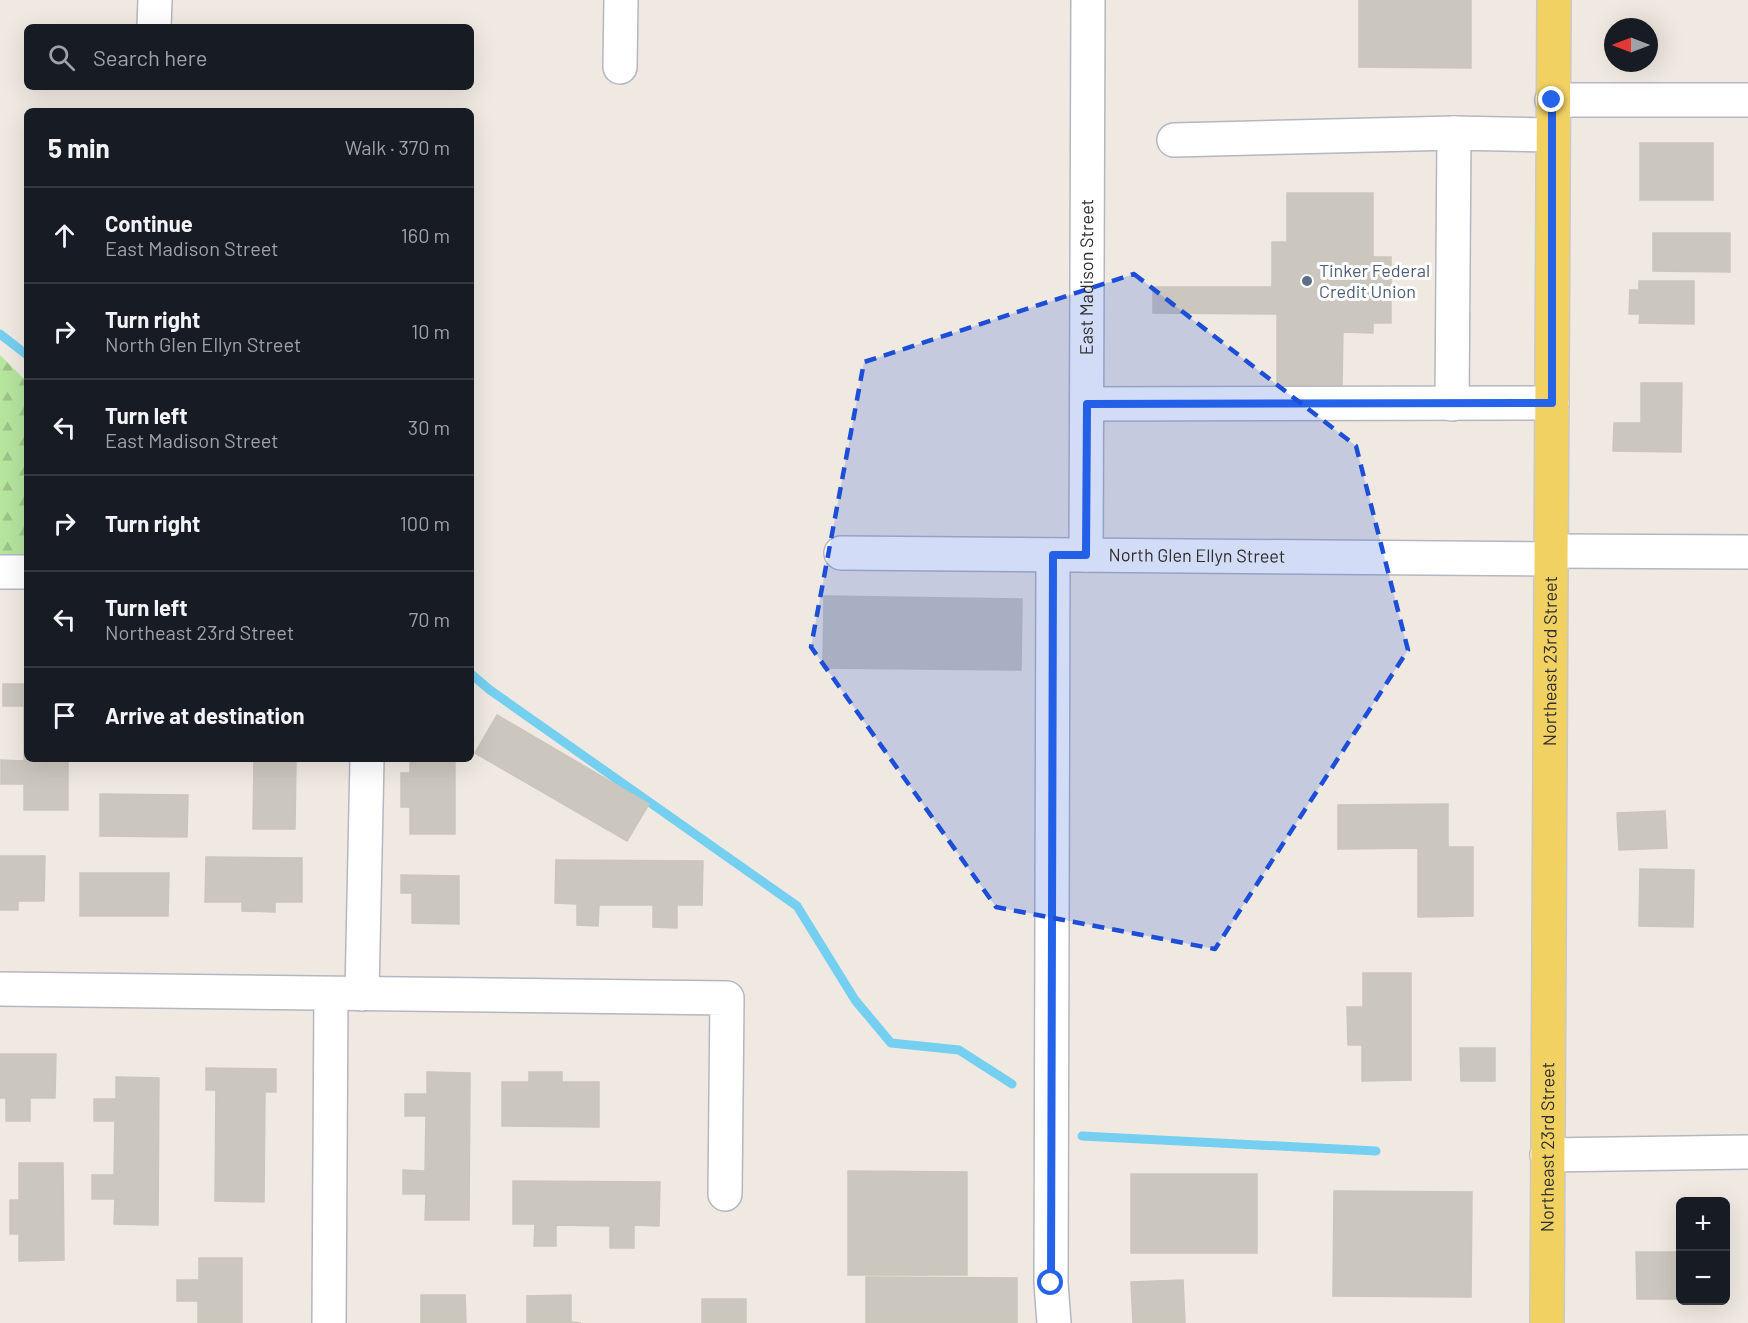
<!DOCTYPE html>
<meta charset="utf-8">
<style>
:root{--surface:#171b24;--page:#20242c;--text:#f1f3f6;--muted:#9ea1a6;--line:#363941}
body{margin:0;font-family:Barlow,sans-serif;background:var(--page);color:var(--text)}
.controls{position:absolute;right:18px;bottom:18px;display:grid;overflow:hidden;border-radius:9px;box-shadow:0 6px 24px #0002}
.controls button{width:54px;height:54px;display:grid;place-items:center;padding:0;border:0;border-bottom:2px solid var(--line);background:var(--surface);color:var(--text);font:30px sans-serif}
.compass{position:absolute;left:1604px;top:18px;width:54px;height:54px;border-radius:50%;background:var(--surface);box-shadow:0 6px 24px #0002;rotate:270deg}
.stop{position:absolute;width:18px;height:18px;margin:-14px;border:4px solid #2563eb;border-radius:50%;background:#fff}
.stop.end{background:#2563eb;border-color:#fff;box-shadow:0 2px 6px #0008}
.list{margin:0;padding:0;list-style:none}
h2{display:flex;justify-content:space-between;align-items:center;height:78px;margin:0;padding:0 24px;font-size:26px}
h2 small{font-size:20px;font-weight:400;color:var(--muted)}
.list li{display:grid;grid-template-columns:39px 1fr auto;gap:18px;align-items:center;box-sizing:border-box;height:96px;padding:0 24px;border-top:2px solid var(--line)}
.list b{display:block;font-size:22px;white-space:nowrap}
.list p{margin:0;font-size:20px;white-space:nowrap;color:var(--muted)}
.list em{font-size:20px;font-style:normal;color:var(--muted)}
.icon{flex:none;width:33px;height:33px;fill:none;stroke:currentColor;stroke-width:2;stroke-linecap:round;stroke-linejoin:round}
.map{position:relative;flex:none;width:1748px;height:1323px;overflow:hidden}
.search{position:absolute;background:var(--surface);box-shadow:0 6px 24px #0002;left:24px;top:24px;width:450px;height:66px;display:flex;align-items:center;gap:15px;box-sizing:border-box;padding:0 21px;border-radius:9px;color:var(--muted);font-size:22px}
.panel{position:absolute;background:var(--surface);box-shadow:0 6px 24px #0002;left:24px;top:108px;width:450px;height:654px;border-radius:9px}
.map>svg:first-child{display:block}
.forest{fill:url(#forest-firs)}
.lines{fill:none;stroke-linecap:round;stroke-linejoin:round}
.stream{stroke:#75cff0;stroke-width:9}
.building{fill:#cbc7bf;stroke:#cbc5ba;stroke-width:1.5}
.minor-casing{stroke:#b4b7c1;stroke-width:36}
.major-casing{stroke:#c9c9c9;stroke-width:36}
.minor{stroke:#fff;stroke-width:33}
.major{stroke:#f2d163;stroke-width:33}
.route{stroke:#2563eb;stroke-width:8}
.marked{fill:#1d4ed8;fill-opacity:0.2;stroke:#1d4ed8;stroke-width:4.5;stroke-dasharray:12 8;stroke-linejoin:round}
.service-dot{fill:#5c6f8a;stroke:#fff;stroke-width:2}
.labels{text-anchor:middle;stroke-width:6;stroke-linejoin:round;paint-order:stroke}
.service-label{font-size:18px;fill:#4e5e75;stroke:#fff;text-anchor:start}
.street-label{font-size:18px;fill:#2e2e2e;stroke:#fff}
</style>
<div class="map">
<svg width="1748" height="1323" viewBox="0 0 1748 1323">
<defs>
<pattern id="forest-firs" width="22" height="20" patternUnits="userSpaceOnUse" patternTransform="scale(1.5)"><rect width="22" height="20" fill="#b6e59e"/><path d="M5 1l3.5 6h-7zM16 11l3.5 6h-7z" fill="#9dc588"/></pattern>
</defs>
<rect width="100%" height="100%" fill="#efe9e1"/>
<path class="forest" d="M0 355 27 382V554L0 557Z"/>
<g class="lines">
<g class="stream">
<path d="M0 334 27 355"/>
<path d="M471 674 490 690 797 906 855 1000 891 1043 959 1050 1012 1084"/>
<path d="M1082 1136 1376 1151"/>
</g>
</g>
<g class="building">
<path d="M1359 0H1471V68L1359 67Z"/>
<rect x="1640" y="143" width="73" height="57"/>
<path d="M1287 193H1373V257H1391V323H1373V333L1343 332 1342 385H1277V314L1153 313V287H1272V242H1287Z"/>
<path d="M1653 233H1730V272L1653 271Z"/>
<path d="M1639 281H1694V324L1639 323 1640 314H1629L1630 290H1639Z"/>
<path d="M1641 383H1682L1681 452 1613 451 1614 423H1641Z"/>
<path d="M824 596 1022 599 1021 670 823 668Z"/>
<path d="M26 662 27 759H68V810H24V784H1V760L24 761V706H3V684H26Z"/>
<path d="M497 715 649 804 627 841 475 753Z"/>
<path d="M254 759H296L295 829H253Z"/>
<path d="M410 759H455V834H410V807H401V773H410Z"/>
<path d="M100 794 188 795 187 837 100 836Z"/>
<path d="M1448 804V847H1473V916L1418 917V848L1338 849V805Z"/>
<path d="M1665 811 1667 848 1619 850 1617 813Z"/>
<path d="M0 856H45L44 901H18V910H0Z"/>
<path d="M206 857 302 858V902H275V912L242 911V902H205Z"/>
<path d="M556 860 703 861 702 905H677V928L653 927V905H599L598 926 577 925V904L555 903Z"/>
<path d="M1640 869 1694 870 1693 927 1639 926Z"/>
<path d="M80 873H169L168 916H80Z"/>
<path d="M401 875 459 876V924L412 923V893H401Z"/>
<path d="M1363 973H1411V1080L1362 1081V1045H1348L1347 1007H1363Z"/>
<path d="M1460 1048H1495V1081H1461Z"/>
<path d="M0 1054H56L55 1098H30V1121H6V1098H0Z"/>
<path d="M206 1068 276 1069V1092H265L264 1202 215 1201 216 1090H206Z"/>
<path d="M427 1072 470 1073 469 1220H425L426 1194H403V1170L425 1171 426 1116H405V1094H427Z"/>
<path d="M529 1072H562V1082H599V1127L502 1126V1082H529Z"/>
<path d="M116 1077 159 1078 158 1225 114 1224 115 1199H92V1175H114L115 1121H94V1099H116Z"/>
<path d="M19 1163H63L64 1260 19 1261V1234H10V1200H19Z"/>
<path d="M848 1171 967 1172V1275H848Z"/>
<rect x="1131" y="1174" width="126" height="79"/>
<path d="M513 1181 660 1182 659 1226 634 1225V1248H610V1226L556 1225V1246H534L535 1224H513Z"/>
<path d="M1334 1191 1472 1192 1471 1297 1333 1296Z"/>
<path d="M1636 1252H1680V1299H1637Z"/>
<path d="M199 1258H242V1323H198V1301H177V1280H199Z"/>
<path d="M866 1277 1017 1278V1323H866Z"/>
<path d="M1183 1280 1185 1323H1133L1131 1282Z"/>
<path d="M421 1295H465L466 1323H421Z"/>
<path d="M571 1295V1322L581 1323H527V1296Z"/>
<rect x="702" y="1299" width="44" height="24"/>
</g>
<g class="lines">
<g class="minor-casing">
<g id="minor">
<path d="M154 27 155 0"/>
<path d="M620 67 621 0"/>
<path d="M1552 100H1748"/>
<path d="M1174 140 1454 133"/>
<path d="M1087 404 1552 403"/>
<path d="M1452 404 1454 133 1552 135"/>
<path d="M1551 551 1748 552"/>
<path id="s1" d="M841 553 1551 559"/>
<path d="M1053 555 1051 1283 1054 1323"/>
<path id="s2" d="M1086 555 1088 0"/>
<path d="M0 572H27"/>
<path d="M0 989 727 998 725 1194"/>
<path d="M362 994 367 759"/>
<path d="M1547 1155 1748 1152"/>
<path d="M329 1323 331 994"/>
</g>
</g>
<g class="major-casing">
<g id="major">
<path id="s3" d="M1547 1323 1554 0"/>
</g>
</g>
<use href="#minor" class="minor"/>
<use href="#major" class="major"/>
</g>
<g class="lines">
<path class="route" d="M1051 1283 1053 555H1086L1087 404 1552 403V100"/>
</g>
<path class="marked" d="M1134 274 1356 446 1408 650 1215 949 996 907 811 647 864 362Z"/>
<circle class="service-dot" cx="1307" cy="281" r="6"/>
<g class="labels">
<g class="service-label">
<text x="1319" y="277">Tinker Federal<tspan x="1319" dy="21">Credit Union</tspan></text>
</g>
<g class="street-label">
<text dy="6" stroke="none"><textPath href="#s2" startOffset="278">East Madison Street</textPath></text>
<text dy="6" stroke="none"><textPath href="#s1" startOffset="356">North Glen Ellyn Street</textPath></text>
<text dy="6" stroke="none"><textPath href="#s3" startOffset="662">Northeast 23rd Street</textPath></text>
<text dy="6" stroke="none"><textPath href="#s3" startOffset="176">Northeast 23rd Street</textPath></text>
</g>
</g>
</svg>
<div class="controls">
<button>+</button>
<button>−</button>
</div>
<svg class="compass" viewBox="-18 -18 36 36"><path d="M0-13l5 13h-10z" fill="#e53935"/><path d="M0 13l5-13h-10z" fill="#9ea1a6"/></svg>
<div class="stop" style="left:1051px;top:1283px"></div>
<div class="stop end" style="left:1552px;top:100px"></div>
<div class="search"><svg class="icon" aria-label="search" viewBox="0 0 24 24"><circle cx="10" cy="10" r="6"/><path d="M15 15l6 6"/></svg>Search here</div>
<section class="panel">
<h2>5 min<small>Walk · 370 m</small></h2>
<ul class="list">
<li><svg class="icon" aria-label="ahead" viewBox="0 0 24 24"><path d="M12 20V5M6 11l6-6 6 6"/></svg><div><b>Continue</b><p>East Madison Street</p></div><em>160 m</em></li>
<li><svg class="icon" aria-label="right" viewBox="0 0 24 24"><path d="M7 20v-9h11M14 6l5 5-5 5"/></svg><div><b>Turn right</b><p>North Glen Ellyn Street</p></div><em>10 m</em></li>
<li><svg class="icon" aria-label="left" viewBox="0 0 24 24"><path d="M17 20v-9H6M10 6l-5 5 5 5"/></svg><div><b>Turn left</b><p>East Madison Street</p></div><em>30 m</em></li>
<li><svg class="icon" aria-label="right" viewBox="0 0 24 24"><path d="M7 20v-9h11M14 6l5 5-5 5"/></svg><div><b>Turn right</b></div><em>100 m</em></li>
<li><svg class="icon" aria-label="left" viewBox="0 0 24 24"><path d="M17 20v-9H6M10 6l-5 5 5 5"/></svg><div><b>Turn left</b><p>Northeast 23rd Street</p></div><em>70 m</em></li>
<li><svg class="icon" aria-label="arrive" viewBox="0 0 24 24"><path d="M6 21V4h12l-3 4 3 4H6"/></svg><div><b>Arrive at destination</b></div></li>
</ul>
</section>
</div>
